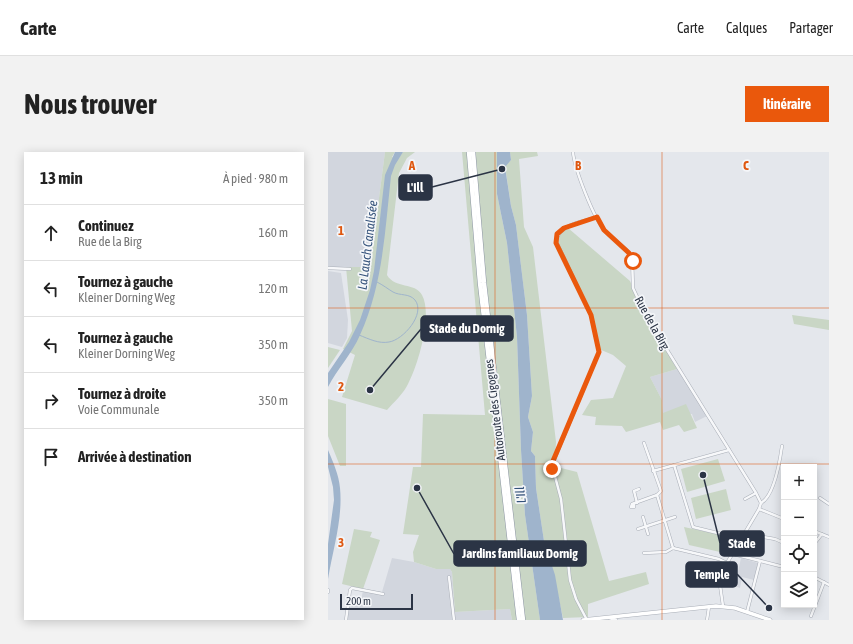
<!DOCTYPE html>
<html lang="fr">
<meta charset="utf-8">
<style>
:root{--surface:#fff;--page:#f2f2f2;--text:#222;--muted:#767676;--line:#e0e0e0;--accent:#ea580c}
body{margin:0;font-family:"Asap Condensed",sans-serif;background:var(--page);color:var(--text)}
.controls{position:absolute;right:12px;bottom:12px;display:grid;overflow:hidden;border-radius:0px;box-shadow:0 2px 10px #0003}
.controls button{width:36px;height:36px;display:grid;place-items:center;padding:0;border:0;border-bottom:1px solid var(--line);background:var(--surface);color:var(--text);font:20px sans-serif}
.scale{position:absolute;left:12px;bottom:10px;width:73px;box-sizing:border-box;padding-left:4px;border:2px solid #2b3445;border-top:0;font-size:11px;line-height:14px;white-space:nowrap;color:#2b3445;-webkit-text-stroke:3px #f4f6f9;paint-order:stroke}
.stop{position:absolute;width:12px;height:12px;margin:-9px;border:3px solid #ea580c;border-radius:50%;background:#fff}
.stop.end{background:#ea580c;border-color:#fff;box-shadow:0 1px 4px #0008}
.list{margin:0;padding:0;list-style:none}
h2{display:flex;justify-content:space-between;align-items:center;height:52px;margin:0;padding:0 16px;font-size:17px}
h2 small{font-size:13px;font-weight:400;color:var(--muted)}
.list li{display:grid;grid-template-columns:26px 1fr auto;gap:12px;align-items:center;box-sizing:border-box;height:56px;padding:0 16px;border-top:1px solid var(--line)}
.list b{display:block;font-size:15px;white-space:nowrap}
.list p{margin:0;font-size:13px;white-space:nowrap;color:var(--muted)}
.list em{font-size:13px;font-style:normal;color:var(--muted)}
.icon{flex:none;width:22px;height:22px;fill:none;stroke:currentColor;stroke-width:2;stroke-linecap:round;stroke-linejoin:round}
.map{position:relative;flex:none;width:501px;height:468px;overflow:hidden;border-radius:0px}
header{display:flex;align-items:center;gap:24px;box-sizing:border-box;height:56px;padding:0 20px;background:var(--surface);border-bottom:1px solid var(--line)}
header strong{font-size:19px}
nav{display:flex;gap:22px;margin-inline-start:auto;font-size:14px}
.intro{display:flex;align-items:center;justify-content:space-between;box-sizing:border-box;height:96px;padding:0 24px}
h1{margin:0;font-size:28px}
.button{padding:10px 18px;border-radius:0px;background:var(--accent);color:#fff;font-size:14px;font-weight:700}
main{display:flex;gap:24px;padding:0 24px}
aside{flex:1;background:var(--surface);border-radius:0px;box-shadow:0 2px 10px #0003}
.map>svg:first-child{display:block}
.built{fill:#d2d6de}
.green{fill:#c9d6c5}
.water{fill:#9fb4cc}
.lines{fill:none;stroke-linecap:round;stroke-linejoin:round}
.stream{stroke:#9fb4cc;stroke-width:1}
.minor-casing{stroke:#a9aeb7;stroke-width:3.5}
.tertiary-casing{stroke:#a9aeb7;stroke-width:4}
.secondary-casing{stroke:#a9aeb7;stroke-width:4.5}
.motorway-casing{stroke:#8b94a3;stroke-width:5.5}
.minor{stroke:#f7f8fa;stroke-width:2.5}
.tertiary{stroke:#f7f8fa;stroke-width:3}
.secondary{stroke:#fff;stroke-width:3.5}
.motorway{stroke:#fff;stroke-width:4.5}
.route{stroke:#ea580c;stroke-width:5}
.grid{fill:none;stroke:#df570f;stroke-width:1;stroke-opacity:0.55}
.labels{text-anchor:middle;stroke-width:3.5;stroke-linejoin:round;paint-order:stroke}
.street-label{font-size:12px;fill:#2b3445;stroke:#f4f6f9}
.water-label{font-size:13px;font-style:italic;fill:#34527a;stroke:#f4f6f9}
.grid-label{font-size:13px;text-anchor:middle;font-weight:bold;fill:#df570f;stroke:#f4f6f9;stroke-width:3.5;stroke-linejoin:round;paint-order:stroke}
.leader{fill:none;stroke:#2b3445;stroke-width:1.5}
.callout-dot{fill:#2b3445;stroke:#f4f6f9;stroke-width:1.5}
.callout{fill:#2b3445;stroke:#2b3445;stroke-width:1.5}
.callout-label{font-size:13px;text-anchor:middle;font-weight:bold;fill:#fff}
</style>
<header>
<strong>Carte</strong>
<nav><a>Carte</a><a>Calques</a><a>Partager</a></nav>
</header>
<div class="intro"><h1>Nous trouver</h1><a class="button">Itinéraire</a></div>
<main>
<aside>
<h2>13 min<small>À pied · 980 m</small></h2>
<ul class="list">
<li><svg class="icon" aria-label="ahead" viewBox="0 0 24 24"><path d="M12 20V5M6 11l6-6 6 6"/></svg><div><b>Continuez</b><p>Rue de la Birg</p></div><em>160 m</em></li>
<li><svg class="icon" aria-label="left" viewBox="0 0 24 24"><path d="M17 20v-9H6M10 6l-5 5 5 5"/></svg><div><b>Tournez à gauche</b><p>Kleiner Dorning Weg</p></div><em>120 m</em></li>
<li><svg class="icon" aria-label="left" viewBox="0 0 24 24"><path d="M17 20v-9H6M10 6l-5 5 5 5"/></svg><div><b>Tournez à gauche</b><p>Kleiner Dorning Weg</p></div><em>350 m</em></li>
<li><svg class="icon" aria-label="right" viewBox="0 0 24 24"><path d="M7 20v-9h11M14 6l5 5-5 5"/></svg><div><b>Tournez à droite</b><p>Voie Communale</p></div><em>350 m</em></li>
<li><svg class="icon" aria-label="arrive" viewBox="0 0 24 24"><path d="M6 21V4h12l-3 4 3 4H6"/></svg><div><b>Arrivée à destination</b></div></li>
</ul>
</aside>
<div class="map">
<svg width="501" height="468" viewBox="0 0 501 468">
<rect width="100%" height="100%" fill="#e4e7ec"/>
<g class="built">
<path d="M0 0H57L42 115H0Z"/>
<path d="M0 119 13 121 20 168 19 186 14 195 0 191Z"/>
<path d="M349 217 362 236 379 264 367 270 364 262 335 261 334 248 322 225Z"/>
<path d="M64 406 86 410 108 417H122L124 420 127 460 182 457 184 468H17L19 450 33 451 35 437 54 440Z"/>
<path d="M413 406 430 411 426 428 414 425 412 436 407 434Z"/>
</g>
<g class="green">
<path d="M57 0H67L64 5 70 7 75 0H87L79 6 71 21 59 123C67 137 87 130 94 143 105 163 90 213 80 232 76 241 66 250 59 258L14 245 27 203 15 197 24 179 18 115H42Z"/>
<path d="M134 0H169V42L179 91 189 185 193 298 197 363 212 468H184L182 457 127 460 124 420 122 417H108L86 410 85 400 91 383 75 382 85 315H93L95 262 157 263Z"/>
<path d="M182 0H209L210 4 191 7 196 75 205 95 228 290 227 310 233 316 249 320 281 429 318 420 321 432 260 452V465L235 466 221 402 216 389 208 336 207 304 203 299 205 280 200 265 204 244 199 163 188 73 183 54 177 14 183 8Z"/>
<path d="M240 76 302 129 318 165 349 217 322 225 334 248 335 261 358 252 369 276 356 280 351 273 335 278 332 270 298 280 294 274 267 273 268 265 254 263 263 248 285 246 298 214 285 203 271 197 262 162 229 90V80Z"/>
<path d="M464 163 501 168V178L466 172Z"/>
<path d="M0 195 12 198 0 216Z"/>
<path d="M0 247 18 252V314H12L0 284Z"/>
<path d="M390 307 397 329 359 340 353 317Z"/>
<path d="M398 337 403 358 368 367 363 346Z"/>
<path d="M356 375 412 387 401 402 361 393Z"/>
<path d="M26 377 44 380 42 385 52 388 35 437 14 432Z"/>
</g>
<g class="water">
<path d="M67 0H75L67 13 63 24C57 78 55 133 32 183 24 202 9 217 0 235V221L21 190 32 168 42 138 46 119 57 23Z"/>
<path d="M169 0H182L183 8 177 15 183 54 188 73 199 163 204 244 200 265 205 280 203 299 207 304 208 336 216 389 227 423 235 468H212L197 363 193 298 189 185 179 91 169 42Z"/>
<path d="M0 298C5 310 11 323 12 336 15 366 5 397 0 427V392L6 348 5 335 0 315Z"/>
</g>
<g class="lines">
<path class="stream" d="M31 183C41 187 51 192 61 190 75 188 98 162 87 148 81 141 72 144 65 140 60 137 55 133 49 130"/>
<g class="minor-casing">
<g id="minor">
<path d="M245 0C246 16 266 67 277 79 285 89 298 94 304 105L305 136 318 164 428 341 433 351"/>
<path d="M0 116 22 117"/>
<path d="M316 291 333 339 329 343 345 396"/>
<path d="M346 313 365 375 414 387"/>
<path d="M325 319 401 298"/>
<path d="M492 346 501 352"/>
<path d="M417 347 428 341"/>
<path d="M309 351 306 339 311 337"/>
<path d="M306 352V355H303L304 352 329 343"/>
<path d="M431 357 456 367"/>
<path d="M315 365 320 382"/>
<path d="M310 377 347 365"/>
<path d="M486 379 501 385"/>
<path d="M417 382 447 387 456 391"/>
<path d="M486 392 494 382"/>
<path d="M316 401 338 400 345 396 391 407 399 411"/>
<path d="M405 402 456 415"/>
<path d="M121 425 126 468"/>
<path d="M486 425 501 433"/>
<path d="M0 440V438"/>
<path d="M395 454 392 433 396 416 431 357 433 351C446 344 452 308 454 294"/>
<path d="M419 460 432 409"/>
<path d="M483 464 496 430"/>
<path d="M18 468 22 438 24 436 55 442"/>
<path d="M259 468 248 447 242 428 233 347 224 313 271 200 263 163 228 89C231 72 255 70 269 65"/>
<path d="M379 468 381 455"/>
</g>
</g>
<g class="tertiary-casing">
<path id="tertiary" d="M282 466 288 468"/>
</g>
<g class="secondary-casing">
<path id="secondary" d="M255 468 388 454 407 456 442 468"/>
</g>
<g class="motorway-casing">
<g id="motorway">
<path d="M141 0 152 131 191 468"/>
<path d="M145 0 156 131 195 468"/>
</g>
</g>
<use href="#minor" class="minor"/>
<use href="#tertiary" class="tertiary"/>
<use href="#secondary" class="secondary"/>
<use href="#motorway" class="motorway"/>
</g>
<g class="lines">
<path class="route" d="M224 317 225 309 271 200 263 163 228 91 229 82 236 76 269 65 276 78 301 101 305 109"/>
</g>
<path class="grid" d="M167 0V468M334 0V468M0 156H501M0 312H501"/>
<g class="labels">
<g class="street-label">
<text transform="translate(324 171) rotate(61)" y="4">Rue de la Birg</text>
<text transform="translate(167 258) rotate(-97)" y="4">Autoroute des Cigognes</text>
</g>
<g class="water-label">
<text transform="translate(39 93) rotate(-83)" y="5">La Lauch Canalisée</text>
<text transform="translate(192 343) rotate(-97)" y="5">L'Ill</text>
</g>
</g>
<g class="grid-label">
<text x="84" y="18">A</text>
<text x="250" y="18">B</text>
<text x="418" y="18">C</text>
<text x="13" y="83">1</text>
<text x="13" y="239">2</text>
<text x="13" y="395">3</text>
</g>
<path class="leader" d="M174 17L104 35M42 238L93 177M375 323L392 391M89 336L126 402M441 456L409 422"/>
<g class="callout-dot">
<circle cx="174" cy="17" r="4"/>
<circle cx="42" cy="238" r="4"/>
<circle cx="375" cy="323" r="4"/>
<circle cx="89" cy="336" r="4"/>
<circle cx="441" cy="456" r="4"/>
</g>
<g class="callout">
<rect x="71" y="23" width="33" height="25" rx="4"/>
<rect x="93" y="164" width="92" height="25" rx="4"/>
<rect x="392" y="379" width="44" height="25" rx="4"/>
<rect x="126" y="389" width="132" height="25" rx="4"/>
<rect x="358" y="410" width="51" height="25" rx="4"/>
</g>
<g class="callout-label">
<text x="87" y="40">L'Ill</text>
<text x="139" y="181">Stade du Dornig</text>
<text x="414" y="396">Stade</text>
<text x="192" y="406">Jardins familiaux Dornig</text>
<text x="384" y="427">Temple</text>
</g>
</svg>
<div class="controls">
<button>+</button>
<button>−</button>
<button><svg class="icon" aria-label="locate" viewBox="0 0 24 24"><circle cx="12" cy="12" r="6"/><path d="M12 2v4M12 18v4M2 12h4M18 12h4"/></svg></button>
<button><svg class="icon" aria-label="layers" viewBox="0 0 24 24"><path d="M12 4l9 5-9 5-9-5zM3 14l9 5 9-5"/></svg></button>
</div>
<div class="scale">200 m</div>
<div class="stop" style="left:305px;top:109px"></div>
<div class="stop end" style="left:224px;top:317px"></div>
</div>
</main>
